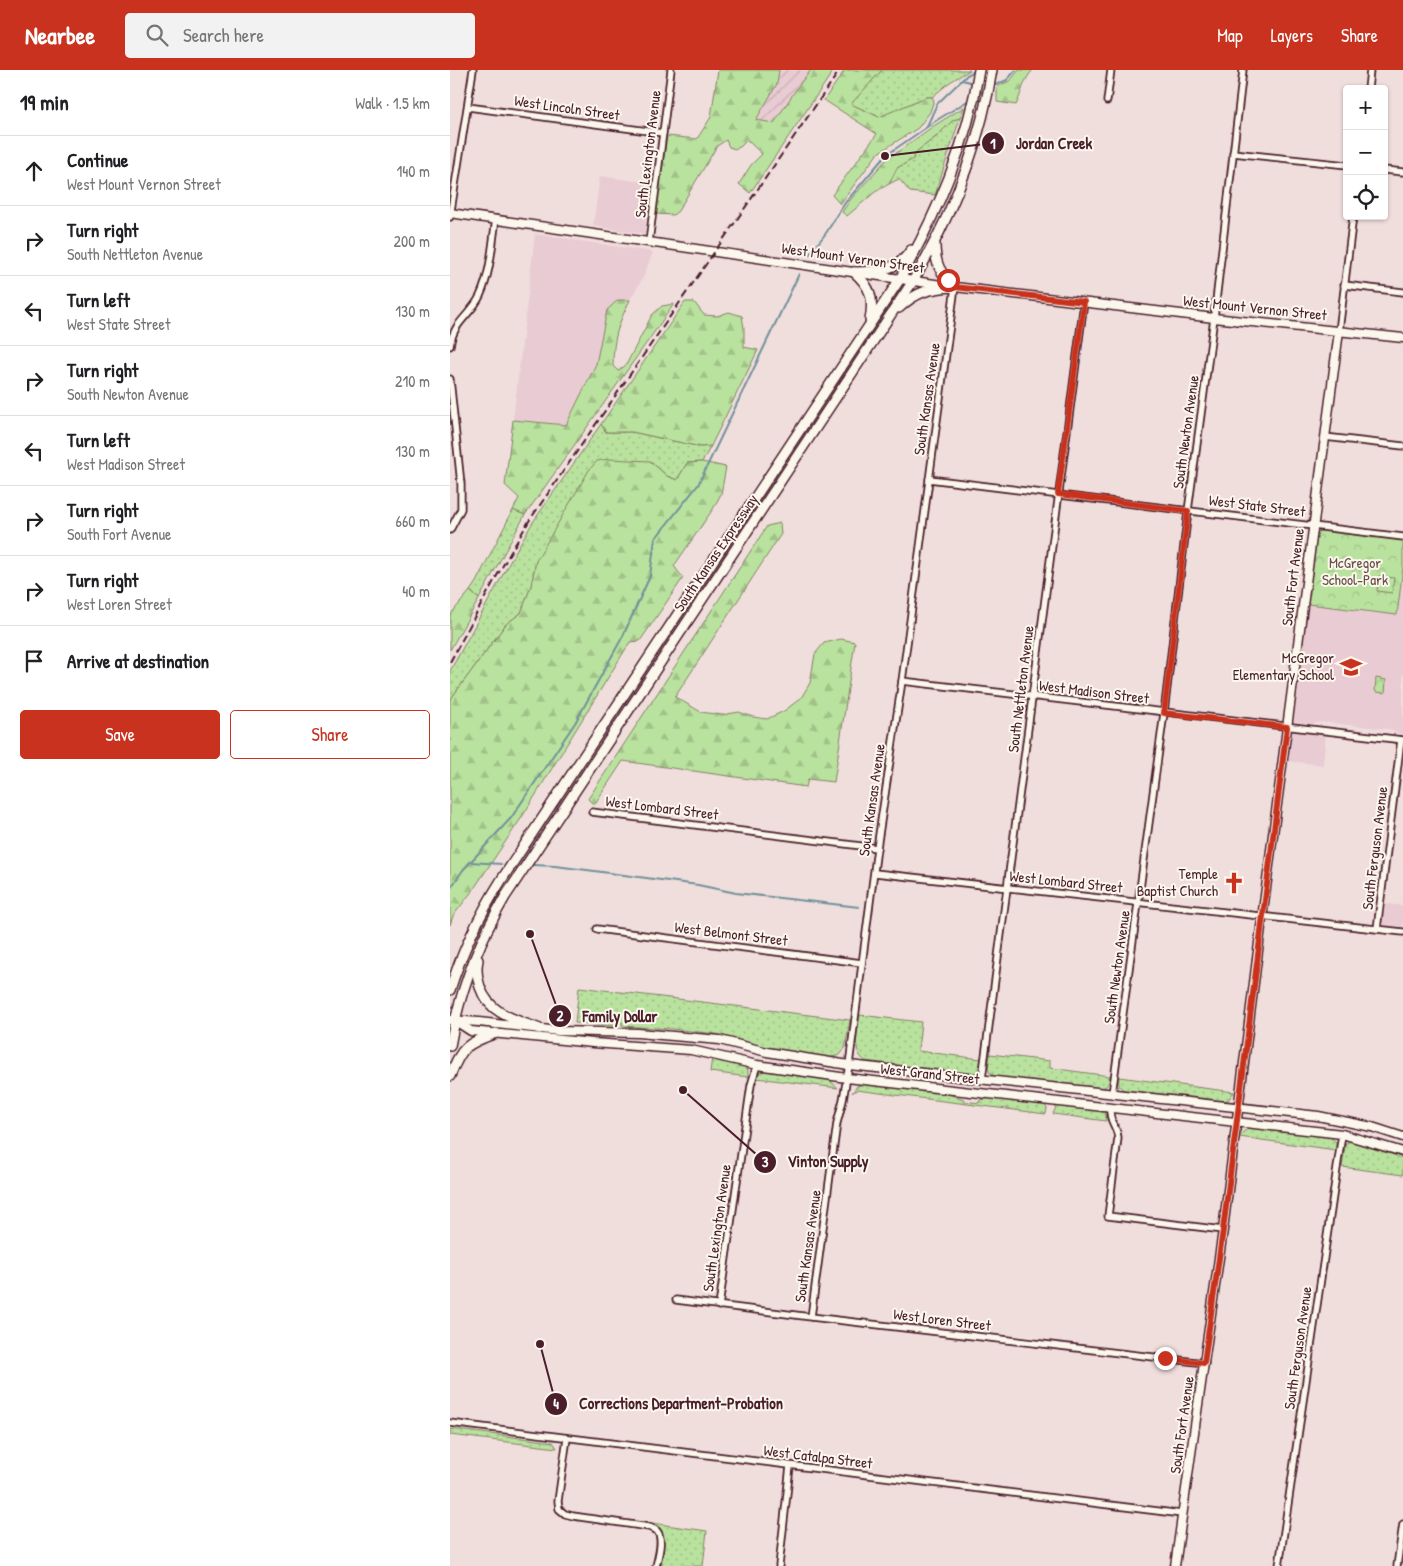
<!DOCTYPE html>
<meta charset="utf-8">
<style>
:root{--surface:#fff;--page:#f2f2f2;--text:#202124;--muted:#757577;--line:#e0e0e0;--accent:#c8321e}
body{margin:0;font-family:"Patrick Hand",sans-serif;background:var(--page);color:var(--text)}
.controls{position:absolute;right:15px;top:15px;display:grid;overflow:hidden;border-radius:5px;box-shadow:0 1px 4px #0004}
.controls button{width:45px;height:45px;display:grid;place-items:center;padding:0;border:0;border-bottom:1px solid var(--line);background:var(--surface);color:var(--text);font:25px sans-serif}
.stop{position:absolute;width:15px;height:15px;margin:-11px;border:4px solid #c8321e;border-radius:50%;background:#fff}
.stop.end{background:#c8321e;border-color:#fff;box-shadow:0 1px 5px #0008}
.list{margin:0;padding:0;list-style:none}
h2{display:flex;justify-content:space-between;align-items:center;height:65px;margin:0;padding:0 20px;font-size:21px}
h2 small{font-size:16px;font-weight:400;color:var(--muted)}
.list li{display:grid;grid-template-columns:32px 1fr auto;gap:15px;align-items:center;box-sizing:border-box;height:70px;padding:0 20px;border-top:1px solid var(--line)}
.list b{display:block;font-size:19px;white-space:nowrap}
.list p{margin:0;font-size:16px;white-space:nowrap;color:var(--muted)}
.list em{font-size:16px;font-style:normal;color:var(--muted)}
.actions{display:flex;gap:10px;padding:15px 20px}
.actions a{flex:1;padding:11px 0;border:1px solid var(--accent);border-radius:5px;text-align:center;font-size:18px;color:var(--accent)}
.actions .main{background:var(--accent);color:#fff}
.icon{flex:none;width:28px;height:28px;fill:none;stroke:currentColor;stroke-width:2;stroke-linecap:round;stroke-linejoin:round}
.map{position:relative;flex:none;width:953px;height:1496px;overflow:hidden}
header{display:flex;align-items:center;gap:30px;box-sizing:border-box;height:70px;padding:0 25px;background:var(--accent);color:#fff}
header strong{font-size:24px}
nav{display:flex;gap:28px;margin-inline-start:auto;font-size:18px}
.search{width:350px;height:45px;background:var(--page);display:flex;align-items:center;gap:12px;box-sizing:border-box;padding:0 18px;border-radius:5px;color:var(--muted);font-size:19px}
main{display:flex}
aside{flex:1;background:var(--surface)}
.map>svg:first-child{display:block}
.built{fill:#e9ccd3}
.industrial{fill:url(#industrial-furrows)}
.grass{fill:url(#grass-dots);stroke:#828064}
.forest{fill:url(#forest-firs);stroke:#828064}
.park{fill:url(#park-crowns);stroke:#828064}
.pitch{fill:#b9e29e;stroke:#828064}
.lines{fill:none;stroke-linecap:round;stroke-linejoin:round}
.stream{stroke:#729199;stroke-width:2}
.street-casing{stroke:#4a1f2b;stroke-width:9}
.secondary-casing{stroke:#4a1f2b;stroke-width:11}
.primary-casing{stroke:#4a1f2b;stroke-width:12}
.street{stroke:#fbf7ec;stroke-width:5.5}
.secondary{stroke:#fbf7ec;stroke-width:8}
.primary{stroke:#fbf7ec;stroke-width:9}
.rail{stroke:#4a1f2b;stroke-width:2;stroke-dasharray:8 4;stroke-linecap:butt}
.route{stroke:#c8321e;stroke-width:6}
.labels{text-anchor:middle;stroke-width:4;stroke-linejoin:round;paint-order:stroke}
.street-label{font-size:15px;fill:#4a1f2b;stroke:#fbf7ec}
.park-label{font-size:15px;fill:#665048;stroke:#fbf7ec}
.poi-label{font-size:15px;fill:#4a1f2b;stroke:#fbf7ec;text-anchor:end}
.leader{fill:none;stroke:#4a1f2b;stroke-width:2}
.callout-dot{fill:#4a1f2b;stroke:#fbf7ec;stroke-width:2}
.mark-label{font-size:15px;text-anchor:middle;font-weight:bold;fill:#fff}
.callout-label{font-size:16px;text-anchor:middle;font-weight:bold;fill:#4a1f2b;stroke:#fbf7ec;stroke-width:4;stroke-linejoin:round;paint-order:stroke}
</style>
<header>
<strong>Nearbee</strong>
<div class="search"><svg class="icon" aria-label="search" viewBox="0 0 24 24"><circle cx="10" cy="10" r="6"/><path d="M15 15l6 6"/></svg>Search here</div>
<nav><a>Map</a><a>Layers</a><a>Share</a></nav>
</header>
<main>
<aside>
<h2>19 min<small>Walk · 1.5 km</small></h2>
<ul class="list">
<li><svg class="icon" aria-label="ahead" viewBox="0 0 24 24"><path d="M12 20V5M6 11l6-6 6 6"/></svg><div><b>Continue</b><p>West Mount Vernon Street</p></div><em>140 m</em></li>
<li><svg class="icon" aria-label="right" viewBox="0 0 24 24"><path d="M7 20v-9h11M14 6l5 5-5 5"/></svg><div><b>Turn right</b><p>South Nettleton Avenue</p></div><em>200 m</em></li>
<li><svg class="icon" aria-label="left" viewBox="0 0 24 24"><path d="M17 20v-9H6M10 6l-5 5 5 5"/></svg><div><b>Turn left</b><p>West State Street</p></div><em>130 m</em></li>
<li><svg class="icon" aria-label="right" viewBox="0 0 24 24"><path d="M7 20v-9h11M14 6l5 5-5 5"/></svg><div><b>Turn right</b><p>South Newton Avenue</p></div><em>210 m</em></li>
<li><svg class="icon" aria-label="left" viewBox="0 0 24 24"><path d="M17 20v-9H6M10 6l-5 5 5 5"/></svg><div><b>Turn left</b><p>West Madison Street</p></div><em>130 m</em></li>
<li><svg class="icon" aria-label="right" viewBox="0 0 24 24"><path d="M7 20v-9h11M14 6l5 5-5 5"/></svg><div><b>Turn right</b><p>South Fort Avenue</p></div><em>660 m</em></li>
<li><svg class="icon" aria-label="right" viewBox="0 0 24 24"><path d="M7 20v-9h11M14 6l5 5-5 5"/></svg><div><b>Turn right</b><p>West Loren Street</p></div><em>40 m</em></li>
<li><svg class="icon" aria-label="arrive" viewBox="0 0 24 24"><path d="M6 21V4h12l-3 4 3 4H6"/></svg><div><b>Arrive at destination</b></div></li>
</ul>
<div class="actions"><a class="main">Save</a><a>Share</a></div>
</aside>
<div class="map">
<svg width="953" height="1496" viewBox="0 0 953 1496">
<defs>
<pattern id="industrial-furrows" width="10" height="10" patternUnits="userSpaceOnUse" patternTransform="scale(1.25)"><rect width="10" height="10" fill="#e9ccd3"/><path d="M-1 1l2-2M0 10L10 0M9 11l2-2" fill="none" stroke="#c9afb5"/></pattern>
<pattern id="grass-dots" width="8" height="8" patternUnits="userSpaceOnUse" patternTransform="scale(1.25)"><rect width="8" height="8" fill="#b9e29e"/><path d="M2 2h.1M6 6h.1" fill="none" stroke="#a1c188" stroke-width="1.8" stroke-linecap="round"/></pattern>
<pattern id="forest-firs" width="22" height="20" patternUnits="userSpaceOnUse" patternTransform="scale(1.25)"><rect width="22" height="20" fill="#b9e29e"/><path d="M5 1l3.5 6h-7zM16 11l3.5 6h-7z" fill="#a1c188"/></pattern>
<pattern id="park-crowns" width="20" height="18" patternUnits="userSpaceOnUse" patternTransform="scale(1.25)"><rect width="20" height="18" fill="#b9e29e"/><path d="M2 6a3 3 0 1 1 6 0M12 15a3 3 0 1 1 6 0" fill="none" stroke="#a1c188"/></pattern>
</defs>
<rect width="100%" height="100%" fill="#f0dedd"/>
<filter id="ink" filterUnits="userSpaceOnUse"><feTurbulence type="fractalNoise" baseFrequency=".02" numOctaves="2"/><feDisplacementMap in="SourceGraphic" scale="10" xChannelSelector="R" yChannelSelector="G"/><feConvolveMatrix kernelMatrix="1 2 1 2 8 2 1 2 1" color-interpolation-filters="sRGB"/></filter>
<g filter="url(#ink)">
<g class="built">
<path d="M150 106 201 113 195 164 143 156Z"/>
<path d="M85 164 203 182 194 206 180 230H168L151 275 146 294 116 355 63 350Z"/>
<path d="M953 497V665L938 659 870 652 863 654 844 652 843 648 858 534 947 545Z"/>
<path d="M842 661 876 664 873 695 837 691 840 664Z"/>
<path d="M932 833 953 836V858L934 856 931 854Z"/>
</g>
<path class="industrial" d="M329 0H361L349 15 324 53 306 51 327 14Z"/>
<g class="grass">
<path d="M432 0H520L500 12 482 27H476L430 47 400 34Z"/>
<path d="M510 48 485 125 460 122 449 109 439 114 447 98 463 89 466 82 487 66 503 50Z"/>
<path d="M151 354 156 362H182L251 377 261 376 252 392 237 393 227 410 217 406 200 391 86 491 81 516 71 543 56 554 0 630V601L68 477 83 452Z"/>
<path d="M63 440 75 445 29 529 20 521 26 512Z"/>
<path d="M129 917 400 950 395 978 390 985 378 988 334 982 266 964 223 959 172 956V953L167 952V956C153 956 139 953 125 953Z"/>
<path d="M410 945 471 952 468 981 531 989C530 997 529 1002 521 1004L415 991C401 981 408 959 410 945Z"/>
<path d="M540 984 600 991V998L660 1006C659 1015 656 1019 646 1018L546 1007 540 1003 538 999Z"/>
<path d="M262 987 295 996 298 1000V1007L260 1002Z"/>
<path d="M316 1001 379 1010 388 1018 306 1008 310 1002Z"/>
<path d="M669 1007 784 1022 778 1030 769 1032 677 1021C669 1019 668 1014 669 1007Z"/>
<path d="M413 1014 495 1023 514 1029 515 1031 529 1033 530 1030 542 1028 593 1034 597 1038 596 1044 406 1020 402 1023 407 1016Z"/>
<path d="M609 1036 652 1040 655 1043 656 1051 603 1044 606 1037Z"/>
<path d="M799 1058H803L880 1067 886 1072V1080L789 1067 792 1063Z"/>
<path d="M901 1071 953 1088V1105L892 1097 895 1076 896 1073Z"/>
<path d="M0 1359 103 1372 107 1378 0 1365Z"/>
<path d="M202 1453 257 1461 253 1496H211C213 1478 218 1465 202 1453Z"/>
</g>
<g class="forest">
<path d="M268 0H329L327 14 306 50 324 53 349 15 361 0H384L300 123 289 114 301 95 312 84 297 70 290 77 285 79 279 77 276 70 267 76 228 141 223 145 205 144 217 66 247 69 261 47Z"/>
<path d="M395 0H432L401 34 429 47 476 27H482L484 30 480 42 468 58 428 83 390 134 382 125 427 64 374 30Z"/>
<path d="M569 0H583C573 10 572 23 566 35L547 32V18L550 15 560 11Z"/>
<path d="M514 37 510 48 503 50 487 66 466 82 463 89 447 98 439 114 425 122 397 146 392 142 401 129 435 91 482 57Z"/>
<path d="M168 230H180C168 254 163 269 163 296L168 301 176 295 202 245 212 236 224 234 75 445 63 440 69 428 55 415 63 350 116 355 146 294 157 240Z"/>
<path d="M235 232H244L254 245 267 246 279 242 292 246 294 258V277L308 280 261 376 251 377 182 362H156L151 354Z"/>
<path d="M159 389 200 391 217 406 227 410 237 393 252 392 276 397 271 424 263 439 224 496 233 508 190 571 180 572 72 747 23 820 3 846 0 855V630L56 554 71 543 81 516 86 491 139 400 147 391Z"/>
<path d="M330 453 331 464 225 627 251 642 272 645 289 642 303 647 317 649 334 641 351 628 360 613 365 584 374 573 391 569 405 572 384 712 358 709 356 717 173 691 144 735 138 729 317 456Z"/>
<path d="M20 521 29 529 0 580V545Z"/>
</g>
<g class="park">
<path d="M872 460 953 470V497L947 545 858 534 867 463Z"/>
<path d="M926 608 936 610 935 623 926 622 925 620Z"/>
</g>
<path class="pitch" d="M929 506 944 508 942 523 927 521Z"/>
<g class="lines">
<g class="stream">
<path d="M512 10 524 13"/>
<path d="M543 16 557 10 566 0"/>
<path d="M528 25 535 19"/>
<path d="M477 56 487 34 517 5 525 1"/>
<path d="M359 185 376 163 395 133 435 86 487 50 519 30"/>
<path d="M21 792 51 794"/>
<path d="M83 795 105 796 137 800 248 815 286 823 409 837"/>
<path d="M0 819 13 800 61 748 125 653 173 566 200 506 205 469 248 415 349 204"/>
</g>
<g class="street-casing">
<g id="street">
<path d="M918 19 920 0"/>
<path d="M657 31 661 0"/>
<path d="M18 37 213 63"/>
<path d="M783 83 897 95"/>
<path d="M934 100 953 102"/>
<path d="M0 147 23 0"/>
<path d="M199 172 221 0"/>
<path d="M894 215 953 222"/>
<path d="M889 261 903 146"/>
<path d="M0 276C3 252 21 245 30 226 41 202 42 175 46 149"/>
<path d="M0 309 11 414V439L0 460"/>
<path d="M875 367 953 376"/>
<path d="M479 409 953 467"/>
<path d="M452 611 953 670"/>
<path d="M142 742 427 778"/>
<path d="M425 803 953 862"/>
<path d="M147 859 412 893"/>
<path d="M927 859 951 670"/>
<path d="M532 1009 634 232"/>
<path d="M662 1024 714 643 738 441 764 248 793 0"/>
<path d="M660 1038C659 1054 667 1054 668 1068L658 1146 773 1160"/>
<path d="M226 1230 361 1247 755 1293"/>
<path d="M269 1236 301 1015 307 995"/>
<path d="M361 1247 387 1053 393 1030 399 995 427 778 452 611 505 217"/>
<path d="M0 1353 732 1444"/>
<path d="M117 1368 108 1431 109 1439 115 1444 123 1446 199 1457C201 1458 205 1459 207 1461 214 1469 208 1487 206 1496"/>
<path d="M329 1496 340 1396"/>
<path d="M829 1496 892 1064"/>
<path d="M947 1496 953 1454"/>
</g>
</g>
<g class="secondary-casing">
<g id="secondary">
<path d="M0 143 505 217 764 248 953 268"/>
<path d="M0 950 29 952 109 961 188 963 270 970 317 982 399 995 868 1046 922 1057 953 1067"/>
<path d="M7 952 21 961 143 973 241 980 307 995 397 1008 892 1064 953 1082"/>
<path d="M725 1496 773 1160 813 841 889 261"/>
</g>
</g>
<g class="primary-casing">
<g id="primary">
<path d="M485 174C485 194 490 203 505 217"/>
<path d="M404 202C426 202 448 201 461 180"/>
<path d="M404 202C421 217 424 228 420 250"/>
<path d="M449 238C467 221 481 218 505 217"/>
<path d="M28 890C26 899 27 908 30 917 39 944 66 950 90 959"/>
<path d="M0 920C12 881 30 844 52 809L450 209C487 143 517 75 529 0"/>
<path d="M0 976C9 923 28 873 55 827L463 211C502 145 530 76 542 0"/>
<path d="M0 1006C12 976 16 974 46 963"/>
</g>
</g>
<use href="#street" class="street"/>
<use href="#secondary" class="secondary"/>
<use href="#primary" class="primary"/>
<path class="rail" d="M0 592 45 509 79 451 390 0"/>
</g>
</g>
<g class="lines" filter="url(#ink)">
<path class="route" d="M498 210 505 217 634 232 608 424 738 441 714 643 837 657 773 1160 754 1293 715 1288"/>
</g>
<defs>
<g id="school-bare" transform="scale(1.725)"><path d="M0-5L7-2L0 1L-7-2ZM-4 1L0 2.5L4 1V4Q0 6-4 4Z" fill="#c8321e" stroke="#fbf7ec" stroke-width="2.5" paint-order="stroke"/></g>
<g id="church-bare" transform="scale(1.725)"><path d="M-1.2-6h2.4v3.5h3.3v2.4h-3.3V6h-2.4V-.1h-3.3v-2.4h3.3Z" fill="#c8321e" stroke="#fbf7ec" stroke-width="2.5" paint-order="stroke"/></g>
</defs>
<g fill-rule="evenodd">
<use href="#school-bare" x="901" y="597"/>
<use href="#church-bare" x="784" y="813"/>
</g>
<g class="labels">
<g class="street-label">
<text transform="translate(117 38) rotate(8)" y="5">West Lincoln Street</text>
<text transform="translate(198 84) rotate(-83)" y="5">South Lexington Avenue</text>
<text transform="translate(403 188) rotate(8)" y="5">West Mount Vernon Street</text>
<text transform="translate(805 238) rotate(6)" y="5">West Mount Vernon Street</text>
<text transform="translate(477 329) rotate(-82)" y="5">South Kansas Avenue</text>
<text transform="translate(736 362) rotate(-82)" y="5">South Newton Avenue</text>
<text transform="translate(807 436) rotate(7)" y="5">West State Street</text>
<text transform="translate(266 483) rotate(-56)" y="5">South Kansas Expressway</text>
<text transform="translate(843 507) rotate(-83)" y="5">South Fort Avenue</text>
<text transform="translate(571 619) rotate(-83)" y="5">South Nettleton Avenue</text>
<text transform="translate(644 622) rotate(7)" y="5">West Madison Street</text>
<text transform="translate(422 730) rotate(-82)" y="5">South Kansas Avenue</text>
<text transform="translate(212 738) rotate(7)" y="5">West Lombard Street</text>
<text transform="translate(925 778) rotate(-83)" y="5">South Ferguson Avenue</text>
<text transform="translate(616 812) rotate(6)" y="5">West Lombard Street</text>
<text transform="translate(281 864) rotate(7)" y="5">West Belmont Street</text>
<text transform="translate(667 897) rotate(-82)" y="5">South Newton Avenue</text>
<text transform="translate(480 1004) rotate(6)" y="5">West Grand Street</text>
<text transform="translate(267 1158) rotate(-82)" y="5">South Lexington Avenue</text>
<text transform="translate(358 1176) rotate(-82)" y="5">South Kansas Avenue</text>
<text transform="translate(492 1250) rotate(7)" y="5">West Loren Street</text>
<text transform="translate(848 1278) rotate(-82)" y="5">South Ferguson Avenue</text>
<text transform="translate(732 1355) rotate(-82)" y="5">South Fort Avenue</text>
<text transform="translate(368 1387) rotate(7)" y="5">West Catalpa Street</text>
</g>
<g class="park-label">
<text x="905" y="498">McGregor<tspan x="905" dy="17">School-Park</tspan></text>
</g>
<g class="poi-label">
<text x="884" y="593">McGregor<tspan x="884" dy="17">Elementary School</tspan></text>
<text x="768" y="809">Temple<tspan x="768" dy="17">Baptist Church</tspan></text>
</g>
</g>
<path class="leader" d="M435 86L543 73M80 864L110 946M233 1020L315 1092M90 1274L106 1334"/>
<g class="callout-dot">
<circle cx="435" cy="86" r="5"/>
<circle cx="80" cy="864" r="5"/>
<circle cx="233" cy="1020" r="5"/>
<circle cx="90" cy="1274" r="5"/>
<circle cx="543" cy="73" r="12"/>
<circle cx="110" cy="946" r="12"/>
<circle cx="315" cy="1092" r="12"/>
<circle cx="106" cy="1334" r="12"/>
</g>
<g class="mark-label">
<text x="543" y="79">1</text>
<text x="110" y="951">2</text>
<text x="315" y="1097">3</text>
<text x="106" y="1339">4</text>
</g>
<g class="callout-label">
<text x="604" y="79">Jordan Creek</text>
<text x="170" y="952">Family Dollar</text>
<text x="378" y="1097">Vinton Supply</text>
<text x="231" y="1339">Corrections Department-Probation</text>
</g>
</svg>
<div class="controls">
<button>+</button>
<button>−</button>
<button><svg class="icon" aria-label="locate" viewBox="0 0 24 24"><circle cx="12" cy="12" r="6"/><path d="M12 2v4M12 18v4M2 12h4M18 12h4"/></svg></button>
</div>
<div class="stop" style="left:498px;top:210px"></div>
<div class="stop end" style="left:715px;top:1288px"></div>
</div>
</main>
